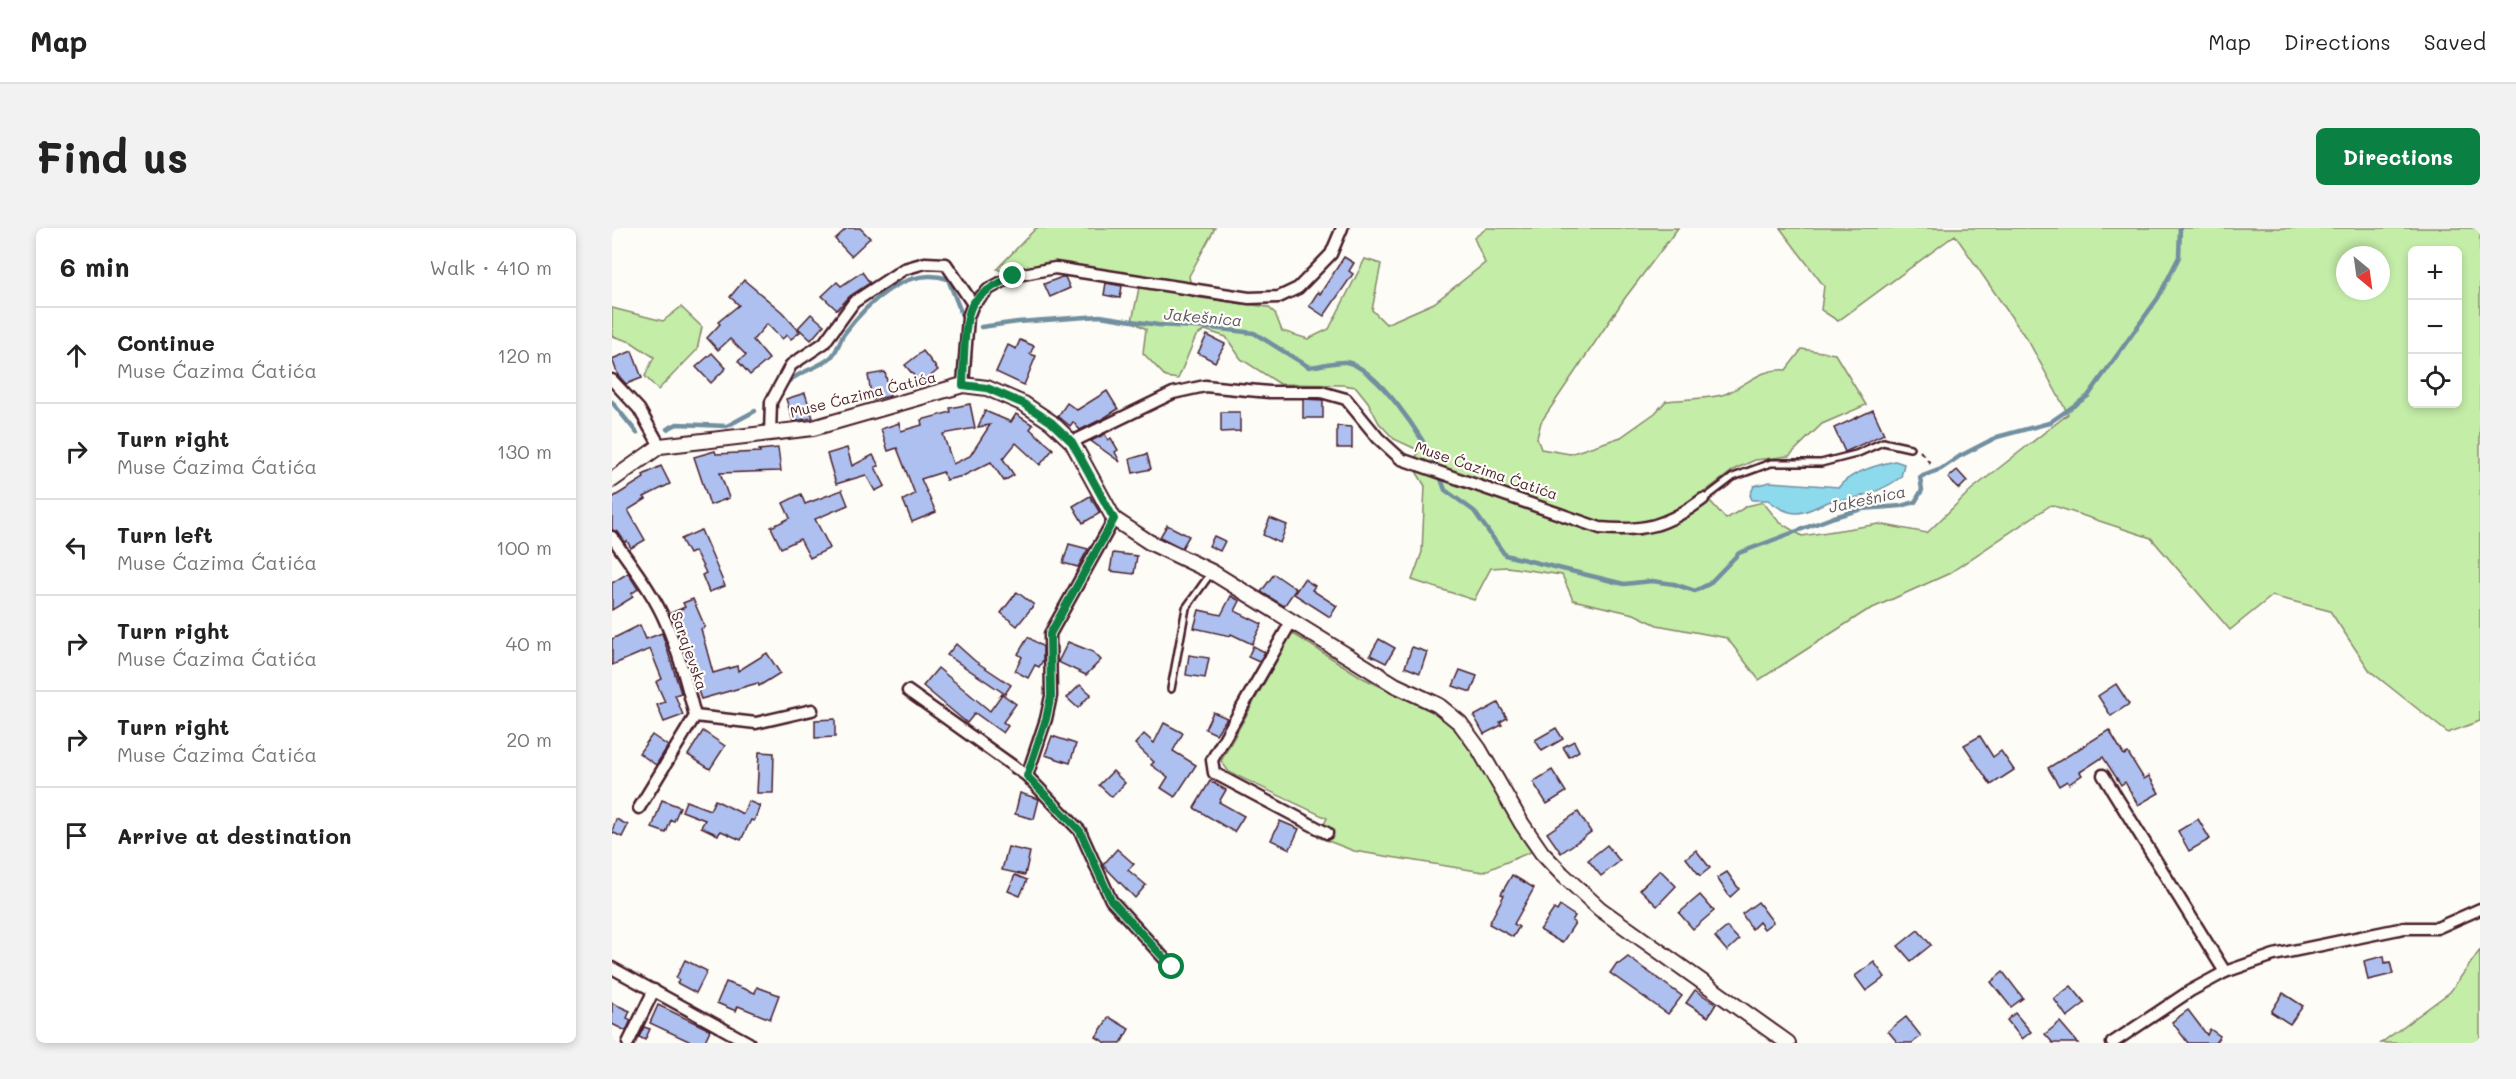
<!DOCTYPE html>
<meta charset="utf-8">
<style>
:root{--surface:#fff;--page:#f2f2f2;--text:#222;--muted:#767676;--line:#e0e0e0;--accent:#0b8043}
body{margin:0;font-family:Mali,sans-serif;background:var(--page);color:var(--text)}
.controls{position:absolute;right:18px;top:18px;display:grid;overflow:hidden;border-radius:9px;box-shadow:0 3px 9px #0003}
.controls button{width:54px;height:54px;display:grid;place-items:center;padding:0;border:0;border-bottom:2px solid var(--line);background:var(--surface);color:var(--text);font:30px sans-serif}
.compass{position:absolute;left:1724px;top:18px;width:54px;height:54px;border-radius:50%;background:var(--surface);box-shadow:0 3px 9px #0003;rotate:151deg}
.stop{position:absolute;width:18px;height:18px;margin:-14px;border:4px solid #0b8043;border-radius:50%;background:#fff}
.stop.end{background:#0b8043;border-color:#fff;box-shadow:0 2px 6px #0008}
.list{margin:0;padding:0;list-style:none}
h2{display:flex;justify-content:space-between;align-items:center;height:78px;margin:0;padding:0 24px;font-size:26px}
h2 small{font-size:20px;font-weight:400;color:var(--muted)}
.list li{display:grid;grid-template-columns:39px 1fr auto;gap:18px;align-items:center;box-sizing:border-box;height:96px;padding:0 24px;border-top:2px solid var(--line)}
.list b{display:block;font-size:22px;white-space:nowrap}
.list p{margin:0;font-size:20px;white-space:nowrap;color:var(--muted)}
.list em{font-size:20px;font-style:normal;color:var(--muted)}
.icon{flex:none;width:33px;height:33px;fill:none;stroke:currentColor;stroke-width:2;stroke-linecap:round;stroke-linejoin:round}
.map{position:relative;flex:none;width:1868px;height:815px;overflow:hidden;border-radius:9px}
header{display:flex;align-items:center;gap:36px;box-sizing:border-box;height:84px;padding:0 30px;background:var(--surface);border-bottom:2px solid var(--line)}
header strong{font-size:28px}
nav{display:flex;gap:33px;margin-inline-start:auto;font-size:21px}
.intro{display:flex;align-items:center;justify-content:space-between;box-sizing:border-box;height:144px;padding:0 36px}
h1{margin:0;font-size:42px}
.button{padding:15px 27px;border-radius:9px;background:var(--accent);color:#fff;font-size:21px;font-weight:700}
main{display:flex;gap:36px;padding:0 36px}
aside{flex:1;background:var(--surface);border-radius:9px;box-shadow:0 3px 9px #0003}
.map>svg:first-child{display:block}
.green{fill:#c4eda8;stroke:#87866a;stroke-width:1.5;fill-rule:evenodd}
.water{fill:#8ddaed;stroke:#728f9f;stroke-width:1.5}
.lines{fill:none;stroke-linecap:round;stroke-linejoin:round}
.stream{stroke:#728f9f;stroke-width:4.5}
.building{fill:#adc0ef;stroke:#4a1f2b;stroke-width:1.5}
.service-casing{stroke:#4a1f2b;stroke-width:10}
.minor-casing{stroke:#4a1f2b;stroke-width:15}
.tertiary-casing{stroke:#4a1f2b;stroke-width:18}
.path{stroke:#4a1f2b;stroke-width:2;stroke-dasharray:6 4.5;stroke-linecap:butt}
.service{stroke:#fdfcf7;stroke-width:5}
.minor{stroke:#fdfcf7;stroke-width:10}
.tertiary{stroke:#fdfcf7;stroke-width:14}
.route{stroke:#0b8043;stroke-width:8}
.labels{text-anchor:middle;stroke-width:4.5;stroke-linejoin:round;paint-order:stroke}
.street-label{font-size:15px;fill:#4a1f2b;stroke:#fdfcf7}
.water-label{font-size:16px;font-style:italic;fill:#5e5765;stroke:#fdfcf7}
</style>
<header>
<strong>Map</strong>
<nav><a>Map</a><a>Directions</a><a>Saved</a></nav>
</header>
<div class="intro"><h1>Find us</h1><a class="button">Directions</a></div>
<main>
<aside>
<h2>6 min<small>Walk · 410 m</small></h2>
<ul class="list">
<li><svg class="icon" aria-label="ahead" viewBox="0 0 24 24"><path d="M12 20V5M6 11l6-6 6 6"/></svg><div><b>Continue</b><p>Muse Ćazima Ćatića</p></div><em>120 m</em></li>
<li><svg class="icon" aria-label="right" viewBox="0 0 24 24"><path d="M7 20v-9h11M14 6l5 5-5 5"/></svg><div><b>Turn right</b><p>Muse Ćazima Ćatića</p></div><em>130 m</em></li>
<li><svg class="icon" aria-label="left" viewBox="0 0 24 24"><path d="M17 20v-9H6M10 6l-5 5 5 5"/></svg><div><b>Turn left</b><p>Muse Ćazima Ćatića</p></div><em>100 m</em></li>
<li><svg class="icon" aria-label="right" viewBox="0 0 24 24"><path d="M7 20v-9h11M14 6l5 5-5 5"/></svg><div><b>Turn right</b><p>Muse Ćazima Ćatića</p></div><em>40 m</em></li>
<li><svg class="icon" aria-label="right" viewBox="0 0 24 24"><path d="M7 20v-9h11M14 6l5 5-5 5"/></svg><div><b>Turn right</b><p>Muse Ćazima Ćatića</p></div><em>20 m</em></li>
<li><svg class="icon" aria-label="arrive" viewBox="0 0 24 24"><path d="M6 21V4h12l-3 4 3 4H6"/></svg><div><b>Arrive at destination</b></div></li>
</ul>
</aside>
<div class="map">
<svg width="1868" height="815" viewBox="0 0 1868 815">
<rect width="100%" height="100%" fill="#fdfcf7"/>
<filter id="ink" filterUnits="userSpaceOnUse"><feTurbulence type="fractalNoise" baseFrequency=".0167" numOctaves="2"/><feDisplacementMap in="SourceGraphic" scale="12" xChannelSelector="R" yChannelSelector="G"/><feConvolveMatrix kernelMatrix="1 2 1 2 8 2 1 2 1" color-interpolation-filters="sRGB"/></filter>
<g filter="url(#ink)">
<g class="green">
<path d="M424 0H603L577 48 581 69 656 79 663 85 670 103 696 111 717 101 753 31 769 36 760 82 774 96 822 75 873 35 862 10 875 0H1066L1013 70 929 194 925 210 929 221 958 226 1009 209 1043 185 1054 173C1072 171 1092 171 1110 167 1131 161 1147 139 1174 142L1190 121 1223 126 1254 177 1210 196 1177 228 1143 232 1123 241 1091 265 1114 291 1135 278 1151 274 1167 294 1190 308 1267 296 1315 305 1359 262 1456 186 1418 116 1343 7 1226 93 1209 82 1212 58 1168 0H1868V493L1836 505 1758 443 1718 383 1660 368 1618 402 1539 310 1439 277 1336 346 1254 383 1147 452 1115 410 1045 397 1022 386 961 372 950 347 895 339 879 340 862 372 800 352 810 324 813 258 802 240 806 222 782 211 767 195 756 174 744 159 731 157 668 156 629 131 614 109 593 102 584 108 566 151 554 149 531 125 534 101 520 93 527 60 522 47 435 34 394 45 385 41ZM1800 22H1846V176H1800ZM1733 27H1769V63H1733Z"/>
<path d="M69 79 90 99 85 122 46 162 33 148 42 129 19 114 0 108V80L51 93Z"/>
<path d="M680 405 751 450 829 488 860 519 921 623 871 644 742 623 706 609 715 590 617 544 609 533Z"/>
<path d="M1868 722V815H1769L1838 764Z"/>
</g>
<path class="water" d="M1283 233 1292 236 1289 249C1273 261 1258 266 1239 271 1231 273 1223 271 1216 274 1207 277 1195 285 1185 285 1175 285 1163 278 1156 272H1140L1138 267 1142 258 1158 254 1227 259C1238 244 1265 237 1283 233Z"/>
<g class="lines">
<g class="stream">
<path d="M369 99 406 94 488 88 546 97 600 100 642 105 697 139C708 138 724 133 734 134 765 140 812 210 824 238"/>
<path d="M177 153C189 143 206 140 218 130 225 125 227 113 232 106 255 75 295 37 336 51L352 92"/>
<path d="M0 174 25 205"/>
<path d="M55 201 65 196 115 198 143 183"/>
<path d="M829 251 833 262 862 283 893 327 1012 356 1040 353 1062 356 1083 363 1097 356 1127 325 1222 289 1250 281 1289 278 1303 274 1310 262 1308 249 1329 241 1348 228 1385 209 1437 195 1476 168 1546 70 1567 29 1568 0"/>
</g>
</g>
<g class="building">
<path d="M235 0H248L258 10 239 28 223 11Z"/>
<path d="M732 29 742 35 737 43 741 46 712 88 697 78 706 64 708 66Z"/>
<path d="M250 44 258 55 238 68 225 82 210 68 225 54 229 58Z"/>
<path d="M450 49H453L458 60 438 69 432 56Z"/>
<path d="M132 52 170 84 188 104 179 111 175 107 170 111 155 96 141 112 157 131 138 147 126 133 134 127 118 111 106 122 95 110 108 96 106 94 127 77 118 69Z"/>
<path d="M494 55 510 58 508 70 492 67Z"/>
<path d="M199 86 212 97 199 112 186 100Z"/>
<path d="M595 107 613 116 603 134 586 125Z"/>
<path d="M408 112 422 118 418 126 424 128 412 157 384 144 396 117 404 121Z"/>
<path d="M20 123 30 150 14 156 6 147 0 131Z"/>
<path d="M311 123 326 142 309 156 293 137Z"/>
<path d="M100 125 114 140 99 155 84 139Z"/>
<path d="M273 144 278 168 260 172 256 147Z"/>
<path d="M495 163 506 181 492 190 468 202 461 194 458 198 446 188 455 175 465 182Z"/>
<path d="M193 165 201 190 181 193 174 171Z"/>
<path d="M691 171 711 172V190H691Z"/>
<path d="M358 176 363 200 331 206 341 236 358 228 378 197 366 199 373 183 399 194 404 186 421 197 418 201 441 221 428 237 404 215 391 231 402 247 392 253 379 234 351 248 334 252 331 244 309 251 324 284 300 294 291 272 303 266 285 220 276 223 269 201 287 195 289 203 310 197 309 192 339 184 338 180Z"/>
<path d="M1261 182 1272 206 1233 224 1222 200Z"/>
<path d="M609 184H628V203L609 204Z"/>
<path d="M725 198 740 199V220H725Z"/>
<path d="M493 206 496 212 499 210 506 222 503 224 508 234 479 213Z"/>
<path d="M166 220 169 243 108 245 117 270 98 277 82 229 103 223 104 226 148 224 147 222Z"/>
<path d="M235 220 240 238 261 227 267 238 263 239 273 258 263 263 254 247 224 256 215 226Z"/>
<path d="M535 226 539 241 521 245 518 231Z"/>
<path d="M49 238 58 256 32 269 34 271 16 282 33 312 19 320 15 313 13 314 6 304 0 302V270L32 250 31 247Z"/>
<path d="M1345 242 1355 253 1347 261 1336 250Z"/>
<path d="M230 262 236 277 203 291 218 320 198 330 188 311 169 320 159 299 178 290 171 275 189 266 193 276Z"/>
<path d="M478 268 488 285 471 295 461 278Z"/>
<path d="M658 290 675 297 668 315 651 307Z"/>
<path d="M555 297 577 308 570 320 548 309Z"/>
<path d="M89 302 113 358 97 364 90 347 94 345 83 323 77 326 69 311Z"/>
<path d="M602 308 613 313 608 323 597 318Z"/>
<path d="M457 316 476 321 466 339 451 335Z"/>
<path d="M501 325 525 328 522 346 498 343Z"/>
<path d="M16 345 26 361 19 366 21 369 0 382V355Z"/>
<path d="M662 346 684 361 672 378 649 364Z"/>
<path d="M692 351 703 358 700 362 725 378 718 389 682 366Z"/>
<path d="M405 364 422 377 405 398 389 385Z"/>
<path d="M619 368 628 373 623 383 650 396 640 416 619 406 618 408 582 400 587 382 609 387Z"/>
<path d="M81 371 93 399 89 401 101 445 125 438 126 443 155 425 168 445 147 458 146 455 89 471 59 385 73 379 71 375Z"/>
<path d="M28 397 34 411 50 405 69 465 63 467 71 487 52 494 45 477 53 474 44 454 50 451 38 421 0 437V411Z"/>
<path d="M416 409 431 419V432L427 439 423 437 416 450 403 443 410 429 406 426Z"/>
<path d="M767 411 783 420 774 435 758 427Z"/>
<path d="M456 414 481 424 489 432 474 447 446 434Z"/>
<path d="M344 416 363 433 399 457 393 466 335 427Z"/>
<path d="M641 418 653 424 647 434 636 429Z"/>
<path d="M800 419 815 424 808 445 793 439Z"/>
<path d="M577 427 597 430 593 450 574 447Z"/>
<path d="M326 440 378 483 390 466 404 476 391 494 396 498 391 505 363 485 355 495 311 458Z"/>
<path d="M848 442 865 448 859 464 841 458Z"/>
<path d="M1504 456 1517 476 1499 488 1486 468Z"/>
<path d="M468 457 479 466 466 480 455 470Z"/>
<path d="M886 475 895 490 888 494 890 497 872 506 862 488Z"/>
<path d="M601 484 615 490 604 506 593 501Z"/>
<path d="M223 491V509L203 510V492Z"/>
<path d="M552 495 571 505 561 523 584 537 563 569 549 560 556 549 539 537 542 534 523 516 532 506 542 515Z"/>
<path d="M944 500 951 511 930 523 923 512Z"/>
<path d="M1497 502 1512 527 1516 525 1532 551 1537 548 1547 565 1526 577 1513 554 1509 557 1491 529 1468 544 1470 547 1457 556 1455 553 1447 558 1436 540Z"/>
<path d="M91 503 113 518 98 541 76 527Z"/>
<path d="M40 507 56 518 44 537 27 525Z"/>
<path d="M440 508 464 516 458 535 433 527Z"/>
<path d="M1368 508 1381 529 1389 523 1402 542 1379 557 1352 517Z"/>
<path d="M962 513 967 523 957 529 951 519Z"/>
<path d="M147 524 162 525 161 565H145Z"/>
<path d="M940 542 954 564 935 576 921 554Z"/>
<path d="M501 543 513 555 500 569 487 557Z"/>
<path d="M598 553 614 562 607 574 632 588 622 604 582 580Z"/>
<path d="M408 565 427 571 422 591 403 586Z"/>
<path d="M50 572 68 579 62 593 59 592 54 605 40 600Z"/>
<path d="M103 572 131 586 136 573 148 578 142 593 139 592 129 612 109 603 106 607 89 599 93 592 70 583 74 573 98 582Z"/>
<path d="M966 584 979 604 949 625 935 605Z"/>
<path d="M4 591 16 597 10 609 0 604Z"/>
<path d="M1586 591 1598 611 1577 623 1566 603Z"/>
<path d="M668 593 687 601 678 621 659 612Z"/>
<path d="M995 617 1008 633 989 648 976 632Z"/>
<path d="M396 619 418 624 413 647 390 642Z"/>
<path d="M505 621 522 636 516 642 534 657 523 670 491 637Z"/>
<path d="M1084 622 1098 640 1088 648 1074 630Z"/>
<path d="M1048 642 1064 658 1045 678 1028 661Z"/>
<path d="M1115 644 1127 661 1118 669 1105 650Z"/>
<path d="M403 647 415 652 408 668 396 663Z"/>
<path d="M900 647 922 660 902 696 907 699 901 709 877 696 892 667 889 666Z"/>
<path d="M1088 667 1102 683 1081 701 1067 685Z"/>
<path d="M1146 674 1161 694 1152 701 1147 694 1140 701 1130 686Z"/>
<path d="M948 678 963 688 960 693 963 695 950 715 928 702 942 681 945 683Z"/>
<path d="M1115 699 1127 712 1115 723 1103 709Z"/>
<path d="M1306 702 1319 717 1299 733 1286 718Z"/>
<path d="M1772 728 1773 735 1778 734 1781 746 1756 752 1752 733Z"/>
<path d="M1016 729 1070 768 1056 786 998 745 1005 735 1007 736Z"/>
<path d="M73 732 95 743 84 765 65 755 67 752 64 750Z"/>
<path d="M1262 734 1273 749 1254 763 1243 748Z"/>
<path d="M1391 744 1411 770 1399 779 1379 754Z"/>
<path d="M114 754 143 765 145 759 167 767 158 791 126 778 124 783 105 775Z"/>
<path d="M1459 758 1473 775 1455 789 1442 771Z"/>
<path d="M1083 762 1104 776 1096 789 1074 775Z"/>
<path d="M1671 765 1691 778 1678 796 1659 784Z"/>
<path d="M0 775 18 783 15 790 19 792 14 803 0 796Z"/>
<path d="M46 777 98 802 92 815H81L38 795Z"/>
<path d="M1576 782 1595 807 1598 801 1608 808 1603 815H1576L1560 794Z"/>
<path d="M1403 785 1419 804 1410 811 1395 792Z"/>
<path d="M497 789 517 801 509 815H494L484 809Z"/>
<path d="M1294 789 1309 808 1300 815H1286L1276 803Z"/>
<path d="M1448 794 1466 815H1441L1433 806Z"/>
<path d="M32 799 38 801 33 812 27 809Z"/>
</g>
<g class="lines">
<g class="service-casing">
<g id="service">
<path d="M1092 271 1121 249 1159 235H1209L1244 226 1271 214 1298 220"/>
<path d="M559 461 574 380 599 345"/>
</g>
</g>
<g class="minor-casing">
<g id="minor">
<path d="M0 152 27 181 48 218"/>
<path d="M351 157 356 89 361 76 377 61 401 48 443 40 637 70 667 69 686 60 719 26 730 0"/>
<path d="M158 206 159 174 179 137 212 115 242 74 292 41 313 35 334 36 361 76"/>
<path d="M460 214 561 165 593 158 657 164H709L734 171 766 210 789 231 988 300C1032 304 1055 298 1091 271"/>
<path d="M0 309C19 337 41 364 54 395 67 425 75 457 83 488L27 580"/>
<path d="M679 394 600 532 602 545 715 605"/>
<path d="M296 463 415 548 468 603 499 672 560 739"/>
<path d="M83 488 144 495 200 482"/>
<path d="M1491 547 1613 744"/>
<path d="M415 548 434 491 439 468 438 406 502 291"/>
<path d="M0 740 137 815"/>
<path d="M16 815 42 762"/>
<path d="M1500 815 1578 763 1613 744 1662 727 1792 700H1825L1868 681"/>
</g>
</g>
<g class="tertiary-casing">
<path id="tertiary" d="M0 252 48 218 201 200 351 157 375 160 412 176 439 194 460 214 502 291 537 314 600 344 783 457 826 477 848 495 867 521 910 596 930 625 950 646 988 681 1176 815"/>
</g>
<path class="path" d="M1308 223 1318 235"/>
<use href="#service" class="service"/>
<use href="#minor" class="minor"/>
<use href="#tertiary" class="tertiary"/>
</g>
</g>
<g class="lines" filter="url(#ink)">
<path class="route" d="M401 48C387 55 373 62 362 74 351 88 352 138 351 157L375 160 412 176 439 194 460 214 502 291 438 406 439 468 434 491 415 548 468 603 499 672 560 739"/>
</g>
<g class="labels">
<g class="street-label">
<text transform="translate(251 167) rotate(-14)" y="5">Muse Ćazima Ćatića</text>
<text transform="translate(874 243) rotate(19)" y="5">Muse Ćazima Ćatića</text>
<text transform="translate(77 423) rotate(71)" y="5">Sarajevska</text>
</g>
<g class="water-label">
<text transform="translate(591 89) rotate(5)" y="6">Jakešnica</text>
<text transform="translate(1255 271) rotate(-12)" y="6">Jakešnica</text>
</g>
</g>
</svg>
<div class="controls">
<button>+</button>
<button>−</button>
<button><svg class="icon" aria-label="locate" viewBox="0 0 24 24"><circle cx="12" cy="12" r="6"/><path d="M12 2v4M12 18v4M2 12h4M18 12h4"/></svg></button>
</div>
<svg class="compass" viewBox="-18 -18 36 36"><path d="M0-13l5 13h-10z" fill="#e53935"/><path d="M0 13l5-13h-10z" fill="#767676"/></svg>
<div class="stop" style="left:560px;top:739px"></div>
<div class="stop end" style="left:401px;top:48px"></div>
</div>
</main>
